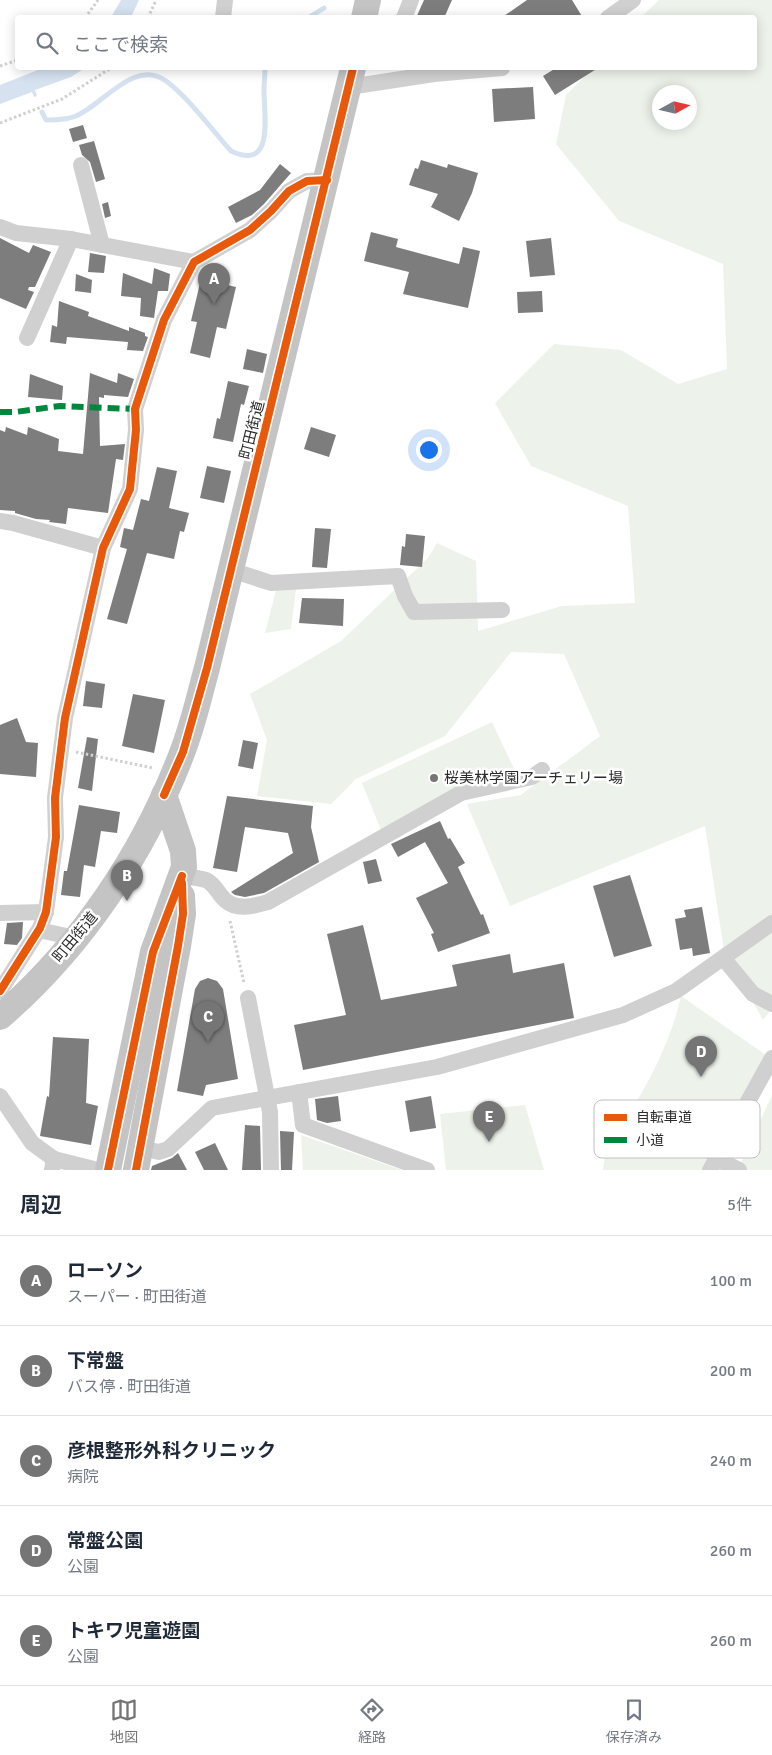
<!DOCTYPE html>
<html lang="ja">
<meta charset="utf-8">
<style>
:root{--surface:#fff;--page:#f6f6f7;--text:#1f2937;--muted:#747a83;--line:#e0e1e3;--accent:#757575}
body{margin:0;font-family:Signika,"Noto Sans JP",sans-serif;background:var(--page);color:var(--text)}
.compass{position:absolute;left:652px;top:85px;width:45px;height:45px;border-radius:50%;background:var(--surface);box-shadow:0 2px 12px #0003;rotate:82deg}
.you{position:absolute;left:428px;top:449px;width:18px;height:18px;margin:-12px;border:4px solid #fff;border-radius:50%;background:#1a73e8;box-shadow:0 0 0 8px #1a73e833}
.badge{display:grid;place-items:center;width:32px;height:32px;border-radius:50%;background:var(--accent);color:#fff;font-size:16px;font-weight:700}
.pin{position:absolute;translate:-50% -41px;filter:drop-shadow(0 1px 2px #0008)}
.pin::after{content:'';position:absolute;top:26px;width:18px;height:15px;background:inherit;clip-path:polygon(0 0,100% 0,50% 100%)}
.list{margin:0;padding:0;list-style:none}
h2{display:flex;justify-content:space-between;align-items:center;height:65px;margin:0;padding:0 20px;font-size:21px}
h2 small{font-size:16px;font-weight:400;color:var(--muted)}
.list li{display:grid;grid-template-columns:32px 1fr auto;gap:15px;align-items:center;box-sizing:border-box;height:90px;padding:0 20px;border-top:1px solid var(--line)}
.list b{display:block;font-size:19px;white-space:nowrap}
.list p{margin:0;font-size:16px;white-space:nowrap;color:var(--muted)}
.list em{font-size:16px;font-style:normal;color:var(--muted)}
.icon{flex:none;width:28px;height:28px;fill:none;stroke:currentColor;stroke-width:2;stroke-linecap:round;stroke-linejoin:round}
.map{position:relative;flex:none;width:772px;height:1170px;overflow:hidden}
.search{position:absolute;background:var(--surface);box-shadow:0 2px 12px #0003;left:15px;right:15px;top:15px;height:55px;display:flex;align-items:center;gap:12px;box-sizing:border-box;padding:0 18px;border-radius:5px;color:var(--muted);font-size:19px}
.sheet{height:515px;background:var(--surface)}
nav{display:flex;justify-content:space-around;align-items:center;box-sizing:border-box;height:70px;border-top:1px solid var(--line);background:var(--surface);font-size:14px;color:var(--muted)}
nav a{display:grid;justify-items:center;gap:2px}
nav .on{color:var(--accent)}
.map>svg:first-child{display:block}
.green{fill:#edf3ea;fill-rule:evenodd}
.water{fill:#d6e2f0}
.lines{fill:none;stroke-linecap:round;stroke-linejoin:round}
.stream{stroke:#d6e2f0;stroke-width:5}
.building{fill:#7d7d7d}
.path{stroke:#d0d0d0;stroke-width:3;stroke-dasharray:2.5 2.5;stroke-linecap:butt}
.minor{stroke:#d0d0d0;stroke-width:16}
.primary{stroke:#c4c4c4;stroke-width:26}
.quiet{stroke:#00873e;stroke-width:6;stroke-dasharray:12 6;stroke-linecap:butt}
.cycleway-casing{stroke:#fff;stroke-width:11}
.cycleway{stroke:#e8590c;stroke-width:8}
.poi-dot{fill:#757575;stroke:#fff;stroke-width:2}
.labels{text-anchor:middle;stroke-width:5;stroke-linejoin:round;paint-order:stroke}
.street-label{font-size:15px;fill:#2b2b2b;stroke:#fff}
.poi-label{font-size:15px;fill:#2b2b2b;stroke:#fff;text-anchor:start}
.key{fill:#fff;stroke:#bfbfbf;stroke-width:1}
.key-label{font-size:14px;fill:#2b2b2b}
</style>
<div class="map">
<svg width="772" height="1170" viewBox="0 0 772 1170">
<rect width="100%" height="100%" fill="#fff"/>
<g class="green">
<path d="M659 0H772V1009L763 1020 724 951 705 826 510 906 467 804 521 795 600 736 564 654 511 652 445 736 356 779 331 804 257 796 267 740 250 694 341 641 428 558 437 543 476 561 478 631 562 606 635 603 628 506 531 466 495 403 554 344 621 350 678 384 727 369 723 264 619 221 556 144 566 95 593 68H754V18L641 17ZM660 92H690V122H660Z"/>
<path d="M296 589 291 629 265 633 276 590Z"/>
<path d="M492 722 516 773 381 830 362 783Z"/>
<path d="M681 996 766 1055 701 1170H603C608 1128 617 1131 638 1099 657 1067 673 1032 681 996Z"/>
<path d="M772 1095V1170H737L738 1169Z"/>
<path d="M525 1105 544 1170H446L440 1114Z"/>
<path d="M301 1135 402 1170H303Z"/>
</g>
<g class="water">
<path d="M121 0H139L131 17H111Z"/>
<path d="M43 68H85L71 77 35 90 37 96 34 97 32 92 0 104V85Z"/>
</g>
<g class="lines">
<g class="stream">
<path d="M308 18 324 8"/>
<path d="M42 112 46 120C56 120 67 120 76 116 103 105 134 58 166 81 187 96 213 131 231 151 275 172 264 115 264 91 264 83 265 75 265 68"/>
</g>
</g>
<g class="building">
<path d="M424 0H452L444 18H416Z"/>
<path d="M527 0H572L583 18H501Z"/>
<path d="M556 68H598L555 95 543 76Z"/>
<path d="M533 87 535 119 494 122 492 89Z"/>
<path d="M83 125 87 138 73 142 69 129Z"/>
<path d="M94 141 105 179 96 182 90 162 82 155 79 145Z"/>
<path d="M421 160 447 168 448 164 478 173 472 193 459 221 431 207 438 194 409 185 415 168 418 169Z"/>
<path d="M280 164 291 173 264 204 252 215 236 223 228 207 260 190Z"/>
<path d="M108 202 111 216 105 218 102 204Z"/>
<path d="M371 232 398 239 396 247 459 264 463 247 480 251 468 308 403 294 409 272 364 261Z"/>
<path d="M0 238 29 253 33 245 51 252 35 287H29L28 290 34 292 26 309 0 298Z"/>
<path d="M551 238 555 275 530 277 526 241Z"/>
<path d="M90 253 106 256 104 273 88 272Z"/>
<path d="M154 268 170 274 168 291H158L154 318 140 316 141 298 121 296 123 273 152 284Z"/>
<path d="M76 274 92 280 91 293 75 291Z"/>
<path d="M201 279 236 287 226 329 217 327 210 358 190 353 197 322 191 321Z"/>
<path d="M542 291 543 312 518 313 517 292Z"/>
<path d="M59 301 89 312 88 316 129 331V327L145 333V336L148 337 143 351 127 350 128 342 67 337 66 344 50 342 52 325 57 327Z"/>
<path d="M247 349 267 354 263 373 243 369Z"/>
<path d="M90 373 117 383 118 373 134 379 128 397 104 395V398L99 397 100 446 125 444 123 460 116 459 108 513 68 508 66 524 49 522 50 520 36 519 15 513V511L0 510V430L5 432 6 427 27 435 28 427 59 439 58 451 83 454Z"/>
<path d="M30 374 63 386 62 400 28 397Z"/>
<path d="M228 381 249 386 244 405 241 404 233 442 213 438 217 418 220 419Z"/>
<path d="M311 427 336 435 329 457 304 449Z"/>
<path d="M207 466 231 471 224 503 200 498Z"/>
<path d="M157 467 177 471 169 508 189 513 184 532 180 531 174 559 147 553 127 624 107 619 127 549 120 547 124 528 133 530 141 499 149 501Z"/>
<path d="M315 528 331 529 327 568 312 567Z"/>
<path d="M406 534 425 536 422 567 400 565 402 546 405 547Z"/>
<path d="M302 598 344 599 343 626 299 623Z"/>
<path d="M86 681 105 684 102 708 83 706Z"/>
<path d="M133 694 165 700 154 753 122 746Z"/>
<path d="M17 718 26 742 38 743 36 777 0 774V725Z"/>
<path d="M87 737 98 739 92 791 78 788Z"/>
<path d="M243 740 258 743 253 769 238 766Z"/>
<path d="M227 796 313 806 311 827 319 862 264 893 245 897 235 895 231 892 293 853 288 833 245 827 237 872 213 868Z"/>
<path d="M79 805 120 812 117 833 101 831 95 867 84 865 80 897 61 895 64 871H67Z"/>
<path d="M440 821 448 839 450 838 465 863 458 867 481 915 483 914 490 933 438 952 431 934 434 933 416 898 448 883 425 842 398 857 391 844Z"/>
<path d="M376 859 382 881 368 884 363 862Z"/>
<path d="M630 875 652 946 614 957 593 886Z"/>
<path d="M702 907 710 953 693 956 692 948 680 950 675 919 686 917 684 910Z"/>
<path d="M23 922 22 938 17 945 4 944 7 923Z"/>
<path d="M363 925 381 1000 457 986 452 965 510 954 513 973 564 963 574 1018 303 1070 294 1025 346 1015 327 934Z"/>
<path d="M208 978 217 981 223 989 238 1079 206 1085 203 1096 177 1091 195 989 200 981Z"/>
<path d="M53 1037 89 1039 86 1103 98 1106 91 1145 40 1136 47 1096 49 1097Z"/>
<path d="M338 1096 341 1121 327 1123 317 1120 315 1099Z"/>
<path d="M431 1096 436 1128 410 1132 405 1101Z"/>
<path d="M245 1125 260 1126 261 1170H242Z"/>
<path d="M280 1131 294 1132 292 1170H281Z"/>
<path d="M215 1143 228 1170H204L195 1152Z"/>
<path d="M178 1153 187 1170H151L152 1166 172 1158Z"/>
</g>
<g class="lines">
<g class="path">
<path d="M85 18 98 0"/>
<path d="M148 18 156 0"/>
<path d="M0 66 18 60"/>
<path d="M0 123 62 99 111 68"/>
<path d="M76 752 153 768"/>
<path d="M230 921 244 983"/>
</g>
<g class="minor">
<path d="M223 18 225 0"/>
<path d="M404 18 411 0"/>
<path d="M608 18 633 0"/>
<path d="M349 87 434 74 502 68"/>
<path d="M81 165 102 245"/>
<path d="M0 227 16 233 71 239 194 262"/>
<path d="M27 338 71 239"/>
<path d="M0 521 13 523 103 548"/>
<path d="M231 570 271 583 398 576 405 596 414 612 502 610"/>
<path d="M182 876C190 877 199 878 206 880 216 885 218 894 225 900 237 911 254 906 268 902L461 793 532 777 542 770"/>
<path d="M0 913 46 912"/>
<path d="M39 930 75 938"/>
<path d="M724 959 753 994 772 1004"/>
<path d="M0 991 40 928 46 912 56 837 55 798 65 718 103 548 130 489 136 430 135 409 164 320 194 262 250 230 271 211 289 191 307 181 327 180"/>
<path d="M248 998 270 1112 271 1170"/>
<path d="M299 1092 303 1125 427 1170"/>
<path d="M0 1096 32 1143 54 1159 52 1170"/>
<path d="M140 1148 159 1152 168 1149 212 1108 437 1067 623 1015 676 991 772 923"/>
<path d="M715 1158 739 1170"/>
<path d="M54 1159 98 1170"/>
<path d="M710 1170 772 1058"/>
</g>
<g class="primary">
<path d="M364 18 368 0"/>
<path d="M0 1017C82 946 144 853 182 753 193 725 199 697 207 668L353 68"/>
<path d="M108 1170 153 952 184 867 183 851 164 795"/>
<path d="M136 1170 178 946 183 914 182 896"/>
</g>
<path class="quiet" d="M0 412H15L60 406 135 409"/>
<g class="cycleway-casing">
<g id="cycleway">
<path d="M164 795 183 752 207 668 353 68"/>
<path d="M0 991 40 928 46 912 56 837 55 798 65 718 103 548 130 489 136 430 135 409 164 320 194 262 250 230 271 211 289 191 307 181 327 180"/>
<path d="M108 1170 153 952 182 876"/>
<path d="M136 1170 178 946 183 914 182 883"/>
</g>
</g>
<use href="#cycleway" class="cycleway"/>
</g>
<circle class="poi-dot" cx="434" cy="778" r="5"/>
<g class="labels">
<g class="street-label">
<text transform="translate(252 430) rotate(-76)" y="5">町田街道</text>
<text transform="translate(75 937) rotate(-50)" y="5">町田街道</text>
</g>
<g class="poi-label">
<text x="444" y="783">桜美林学園アーチェリー場</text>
</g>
</g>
<rect x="594" y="1100" width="166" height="58" rx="8" class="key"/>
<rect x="604" y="1114" width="23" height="7" fill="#e8590c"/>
<rect x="604" y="1137" width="23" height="6" fill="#00873e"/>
<g class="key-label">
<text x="636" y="1122">自転車道</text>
<text x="636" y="1145">小道</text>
</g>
</svg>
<svg class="compass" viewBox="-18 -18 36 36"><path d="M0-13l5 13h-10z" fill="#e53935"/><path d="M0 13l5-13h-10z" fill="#747a83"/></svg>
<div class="you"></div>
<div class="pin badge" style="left:214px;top:304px">A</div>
<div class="pin badge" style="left:127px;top:901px">B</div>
<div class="pin badge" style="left:208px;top:1042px">C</div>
<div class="pin badge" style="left:701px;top:1077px">D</div>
<div class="pin badge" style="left:489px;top:1142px">E</div>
<div class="search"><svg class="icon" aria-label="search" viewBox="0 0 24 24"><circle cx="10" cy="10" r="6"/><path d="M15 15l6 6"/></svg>ここで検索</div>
</div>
<section class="sheet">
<h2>周辺<small>5件</small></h2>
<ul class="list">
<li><span class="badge">A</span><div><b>ローソン</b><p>スーパー · 町田街道</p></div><em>100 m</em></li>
<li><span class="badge">B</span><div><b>下常盤</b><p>バス停 · 町田街道</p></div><em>200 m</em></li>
<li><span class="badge">C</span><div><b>彦根整形外科クリニック</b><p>病院</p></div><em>240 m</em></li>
<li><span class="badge">D</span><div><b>常盤公園</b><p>公園</p></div><em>260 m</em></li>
<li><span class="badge">E</span><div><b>トキワ児童遊園</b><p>公園</p></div><em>260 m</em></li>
</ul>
</section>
<nav>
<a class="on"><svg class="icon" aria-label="map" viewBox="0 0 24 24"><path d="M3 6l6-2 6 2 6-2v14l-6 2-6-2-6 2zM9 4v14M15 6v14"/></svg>地図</a>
<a><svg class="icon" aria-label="directions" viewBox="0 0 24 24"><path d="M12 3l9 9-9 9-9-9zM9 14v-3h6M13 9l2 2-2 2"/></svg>経路</a>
<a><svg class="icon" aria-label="saved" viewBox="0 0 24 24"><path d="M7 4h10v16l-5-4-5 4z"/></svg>保存済み</a>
</nav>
